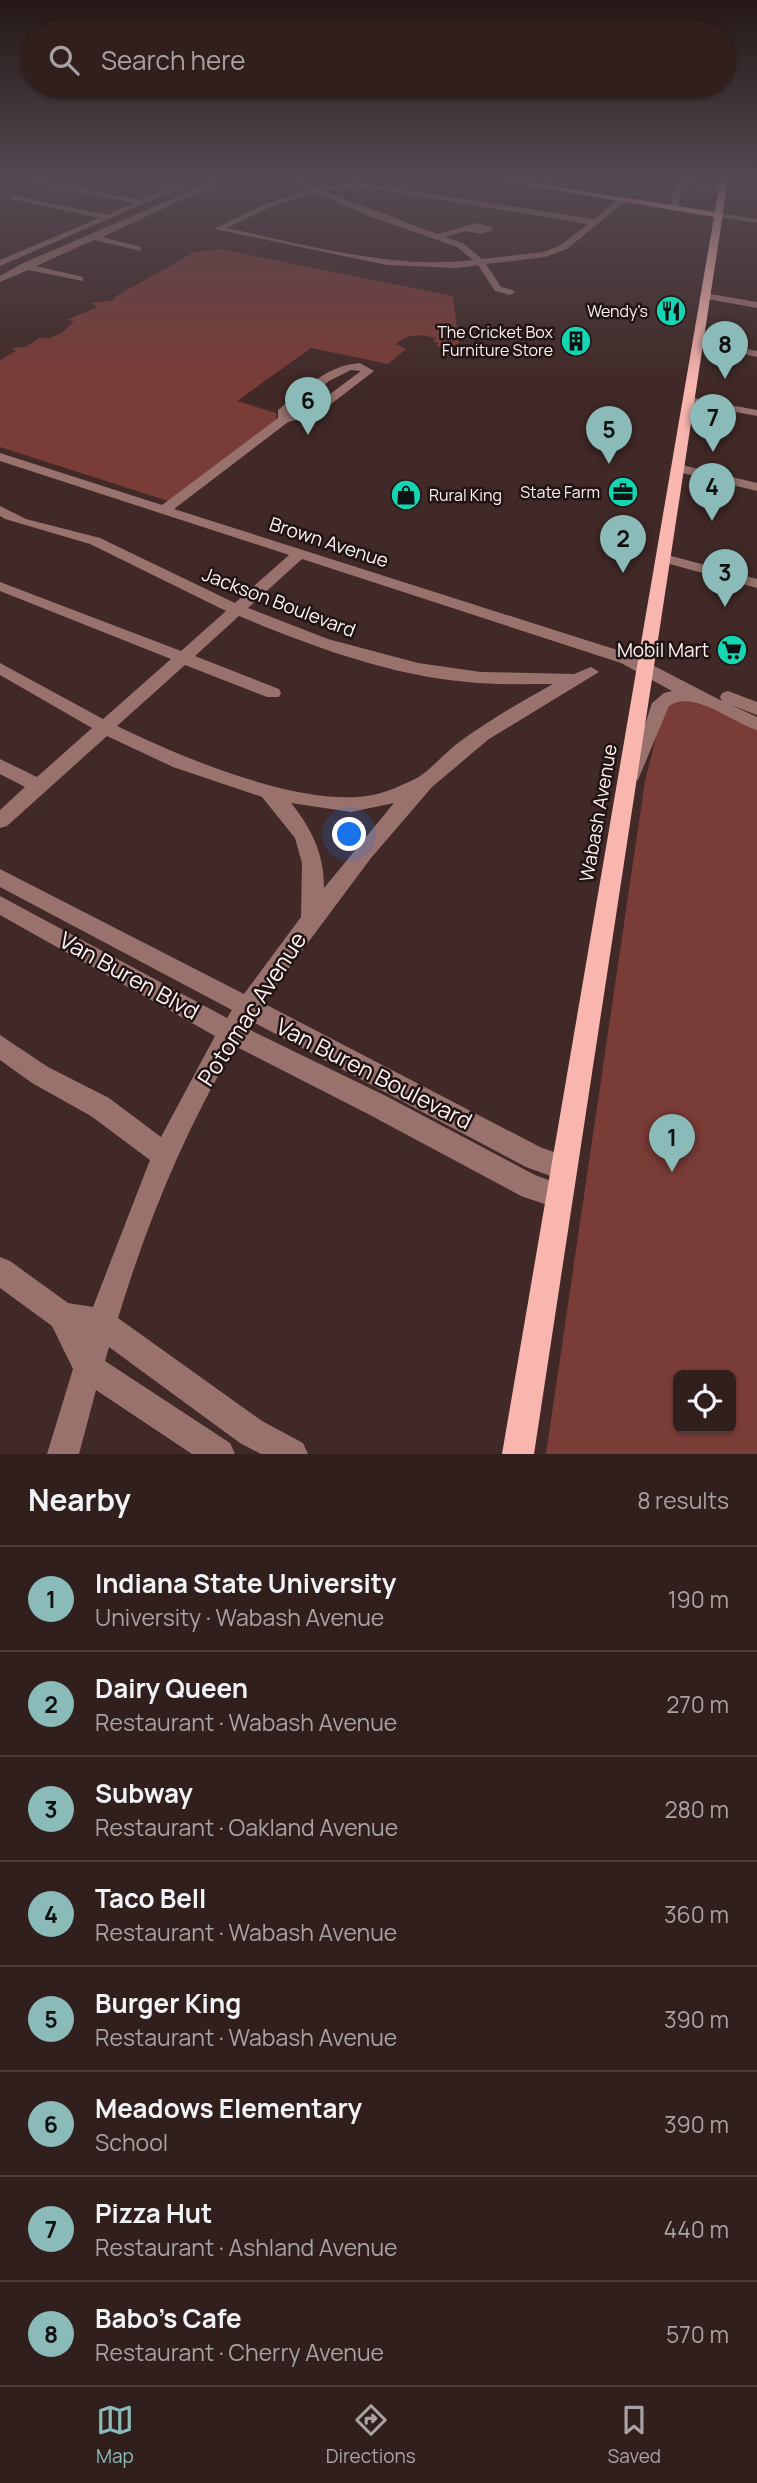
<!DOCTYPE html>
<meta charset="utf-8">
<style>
:root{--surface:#311f1d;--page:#392726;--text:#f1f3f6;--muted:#a8a2a4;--line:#4c3d3b;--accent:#8bbbb9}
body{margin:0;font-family:Manrope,sans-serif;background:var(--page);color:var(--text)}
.controls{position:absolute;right:21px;bottom:21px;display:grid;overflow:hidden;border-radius:10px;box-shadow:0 2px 5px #0004}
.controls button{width:63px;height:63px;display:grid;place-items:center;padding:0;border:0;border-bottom:2px solid var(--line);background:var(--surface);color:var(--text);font:35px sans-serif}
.you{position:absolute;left:350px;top:835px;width:24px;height:24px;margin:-18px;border:5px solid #fff;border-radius:50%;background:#1a73e8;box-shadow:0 0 0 10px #1a73e833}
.badge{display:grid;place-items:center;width:46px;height:46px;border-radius:50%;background:var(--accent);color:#111;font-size:23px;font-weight:700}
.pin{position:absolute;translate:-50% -58px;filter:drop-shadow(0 2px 4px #0008)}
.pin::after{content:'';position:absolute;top:37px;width:24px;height:21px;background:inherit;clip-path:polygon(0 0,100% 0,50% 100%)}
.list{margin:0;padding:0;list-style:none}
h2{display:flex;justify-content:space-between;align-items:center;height:91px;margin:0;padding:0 28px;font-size:30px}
h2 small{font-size:23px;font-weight:400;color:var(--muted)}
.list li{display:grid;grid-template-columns:46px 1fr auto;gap:21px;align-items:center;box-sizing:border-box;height:105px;padding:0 28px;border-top:2px solid var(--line)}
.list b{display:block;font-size:26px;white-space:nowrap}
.list p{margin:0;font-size:23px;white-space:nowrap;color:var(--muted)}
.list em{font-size:23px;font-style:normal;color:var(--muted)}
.icon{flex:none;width:38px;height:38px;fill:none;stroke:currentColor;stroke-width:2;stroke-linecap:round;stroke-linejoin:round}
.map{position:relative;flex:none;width:757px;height:1454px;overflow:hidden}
.search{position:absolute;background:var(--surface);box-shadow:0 2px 5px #0004;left:21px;right:21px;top:21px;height:77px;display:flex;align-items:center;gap:18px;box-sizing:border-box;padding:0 24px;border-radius:38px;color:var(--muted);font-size:26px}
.sheet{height:931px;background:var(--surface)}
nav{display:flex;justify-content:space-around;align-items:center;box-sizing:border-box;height:98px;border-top:2px solid var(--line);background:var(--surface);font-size:19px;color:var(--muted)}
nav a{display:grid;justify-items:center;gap:4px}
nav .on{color:var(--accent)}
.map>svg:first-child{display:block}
.green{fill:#7a3c37;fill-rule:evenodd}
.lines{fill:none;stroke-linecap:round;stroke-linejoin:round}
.minor{fill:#99716d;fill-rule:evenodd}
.major{fill:#f8b6af;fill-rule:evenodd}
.labels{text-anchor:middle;stroke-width:5;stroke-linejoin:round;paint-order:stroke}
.far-poi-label{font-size:16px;fill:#fef1ef;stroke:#201514;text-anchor:end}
.street-label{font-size:19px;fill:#fef1ef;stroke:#201514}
.poi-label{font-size:19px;fill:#fef1ef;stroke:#201514;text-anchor:end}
.near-street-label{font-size:23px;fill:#fef1ef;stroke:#201514}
</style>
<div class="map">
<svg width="757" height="1454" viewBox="0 0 757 1454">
<rect width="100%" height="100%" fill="#412927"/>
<g class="green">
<path d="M219 249 453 296 459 346 455 350 436 346 439 343 433 341 436 338C420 334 409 333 396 344L406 349 388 364 311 348 237 401 276 413V420L168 501 0 447V360L16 351 12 348 25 347 40 338H50L63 332 74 321 67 320 97 307 91 303 116 300 113 298 193 253Z"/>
<path d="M678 700 705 702 757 729V1454H546L645 781 662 714 668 704ZM678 1375H731V1428H678Z"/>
</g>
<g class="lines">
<g class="minor">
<path d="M16 180H33L141 200 177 184 184 186 0 266V260L99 218 11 199V195L107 215 134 203Z"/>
<path d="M216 180H226L102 237 141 247V251L94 240 36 266 83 277V281L28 270 0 282V276L21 264Z"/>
<path d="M290 180H300L317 188 355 182 594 219 620 198 627 200 567 249 545 257 486 264 501 287 513 290 515 292 510 295 495 291 478 265 457 268 387 265 214 229 265 204 309 190ZM355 186 588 224 561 245 544 252 482 259 463 243 445 237 465 231 481 234 492 231V227L477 223 437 234 324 191ZM315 192 369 216 457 247 473 260C391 270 306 244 226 228L271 207Z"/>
<path d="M548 180H556L546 189H540V185Z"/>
<path d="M664 180H685L727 188 723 190 683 184 678 208 674 210 670 208 676 183Z"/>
<path d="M716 213 757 219V223L719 217Z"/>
<path d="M705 293 757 302V308L702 298 700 296Z"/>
<path d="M698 339 757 351V357L694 344V340Z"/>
<path d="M360 363 374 371 318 414 288 422 174 509 633 655 722 701 720 697 722 693 728 691 757 702V715L731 705 757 717V730C732 723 694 689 669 706L640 775 638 780H624L622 775 644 728 652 703 664 693 672 691 621 663 302 559 248 608 328 639 418 663 481 672 574 674 591 667 599 672 489 739 432 787 371 858 263 1003 540 1147 573 1159 577 1168 573 1177 564 1181 526 1167 251 1021 246 1028 386 1096 535 1175 568 1187 572 1196 568 1205 559 1209 521 1196 368 1114 235 1046C184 1132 147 1223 118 1318L262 1421 303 1443 308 1454H261L240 1443 109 1347 105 1361 230 1443 235 1454H192L96 1390 79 1454H47L73 1369 52 1326 0 1288V1257L10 1261 68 1303 93 1307 150 1160 91 1116 32 1083 0 1060V1035L48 1067 109 1098 161 1137 215 1036 0 915V896L227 1018 232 1010 0 887V869L244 994 301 917 302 863 295 838 262 797 173 767 107 736 7 826 0 828V810L25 787 0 774V759L37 777 92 728 0 675V663L103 719 171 659 0 591V582L181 651 226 611 90 544 5 519 0 516V506L26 519 100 538 235 603 289 555 0 461V453L162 505 278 418V410C303 390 327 365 360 363ZM351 370 361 371 310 409 289 414 329 381ZM239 616C311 646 389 675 467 682 495 685 524 684 553 684 520 702 488 721 458 743 444 753 431 770 417 778 402 785 384 794 367 796 296 806 181 757 117 726L185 665 267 697H279L281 693 279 689 195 656ZM291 803 351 812 394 803 324 888C324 854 312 829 291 803Z"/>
<path d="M688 397 757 410V416L684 402V398Z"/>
<path d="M678 464 757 483V491L674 471V465Z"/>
<path d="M664 554 757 579V588L659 561 657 558Z"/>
</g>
<path class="major" d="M495 180H514L715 212 720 180H728L534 1454H502L714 217Z"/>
</g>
<linearGradient id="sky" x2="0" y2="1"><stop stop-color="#241715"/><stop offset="0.47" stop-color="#544952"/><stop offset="1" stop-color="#544952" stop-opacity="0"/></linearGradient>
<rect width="757" height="384" fill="url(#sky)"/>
<defs>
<g id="restaurant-disc" transform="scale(1.575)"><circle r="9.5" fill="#15d5b3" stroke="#201514"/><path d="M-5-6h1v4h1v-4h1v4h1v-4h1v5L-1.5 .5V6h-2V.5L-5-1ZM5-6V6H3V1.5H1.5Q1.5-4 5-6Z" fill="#111"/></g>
<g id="building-disc" transform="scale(1.575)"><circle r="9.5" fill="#15d5b3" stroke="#201514"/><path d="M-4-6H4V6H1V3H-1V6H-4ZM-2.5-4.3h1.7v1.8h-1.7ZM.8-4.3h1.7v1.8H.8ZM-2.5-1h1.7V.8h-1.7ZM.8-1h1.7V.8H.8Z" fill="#111"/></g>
<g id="office-disc" transform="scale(1.575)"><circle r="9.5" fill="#15d5b3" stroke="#201514"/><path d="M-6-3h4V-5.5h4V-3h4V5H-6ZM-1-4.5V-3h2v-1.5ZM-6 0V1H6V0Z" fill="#111"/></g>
<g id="shop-disc" transform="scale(1.575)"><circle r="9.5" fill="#15d5b3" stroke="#201514"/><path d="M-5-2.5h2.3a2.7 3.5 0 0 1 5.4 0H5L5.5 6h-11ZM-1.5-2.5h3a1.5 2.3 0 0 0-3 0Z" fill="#111"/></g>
<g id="supermarket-disc" transform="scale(1.575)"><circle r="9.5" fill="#15d5b3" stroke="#201514"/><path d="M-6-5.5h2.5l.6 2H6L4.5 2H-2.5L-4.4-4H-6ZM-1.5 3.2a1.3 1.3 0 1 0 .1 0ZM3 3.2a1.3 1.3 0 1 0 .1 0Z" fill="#111"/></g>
</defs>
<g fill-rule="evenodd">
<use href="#restaurant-disc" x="671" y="311"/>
<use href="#building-disc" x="576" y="341"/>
<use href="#office-disc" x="623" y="492"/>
<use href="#shop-disc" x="406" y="495"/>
<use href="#supermarket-disc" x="732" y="650"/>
</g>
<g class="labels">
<g class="far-poi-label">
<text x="648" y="317">Wendy's</text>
<text x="553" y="338">The Cricket Box<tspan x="553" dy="18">Furniture Store</tspan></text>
<text x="600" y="498">State Farm</text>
<text x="429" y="501" text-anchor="start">Rural King</text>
</g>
<g class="street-label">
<text transform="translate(329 542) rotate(18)" y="7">Brown Avenue</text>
<text transform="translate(279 602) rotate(21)" y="7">Jackson Boulevard</text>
<text transform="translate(598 813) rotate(-80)" y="7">Wabash Avenue</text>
</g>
<g class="poi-label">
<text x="709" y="657">Mobil Mart</text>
</g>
<g class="near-street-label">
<text transform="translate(129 976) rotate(29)" y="8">Van Buren Blvd</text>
<text transform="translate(252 1009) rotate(-57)" y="8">Potomac Avenue</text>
<text transform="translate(374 1074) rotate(27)" y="8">Van Buren Boulevard</text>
</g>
</g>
</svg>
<div class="controls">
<button><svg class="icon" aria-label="locate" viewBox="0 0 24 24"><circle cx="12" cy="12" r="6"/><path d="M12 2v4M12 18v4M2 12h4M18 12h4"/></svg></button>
</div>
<div class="you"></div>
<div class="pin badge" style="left:672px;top:1172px">1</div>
<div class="pin badge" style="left:623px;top:573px">2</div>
<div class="pin badge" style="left:725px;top:607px">3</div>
<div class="pin badge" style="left:712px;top:521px">4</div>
<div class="pin badge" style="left:609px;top:464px">5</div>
<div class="pin badge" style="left:308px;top:435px">6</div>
<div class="pin badge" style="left:713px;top:452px">7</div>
<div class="pin badge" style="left:725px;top:379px">8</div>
<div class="search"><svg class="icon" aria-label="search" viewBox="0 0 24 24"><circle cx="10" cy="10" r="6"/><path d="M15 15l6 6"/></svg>Search here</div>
</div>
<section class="sheet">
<h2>Nearby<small>8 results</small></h2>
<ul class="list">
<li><span class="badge">1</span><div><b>Indiana State University</b><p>University · Wabash Avenue</p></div><em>190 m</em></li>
<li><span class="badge">2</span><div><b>Dairy Queen</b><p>Restaurant · Wabash Avenue</p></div><em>270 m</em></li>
<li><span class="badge">3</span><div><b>Subway</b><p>Restaurant · Oakland Avenue</p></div><em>280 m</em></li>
<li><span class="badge">4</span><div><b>Taco Bell</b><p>Restaurant · Wabash Avenue</p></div><em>360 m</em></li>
<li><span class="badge">5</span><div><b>Burger King</b><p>Restaurant · Wabash Avenue</p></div><em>390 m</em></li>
<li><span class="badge">6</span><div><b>Meadows Elementary</b><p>School</p></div><em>390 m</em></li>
<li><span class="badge">7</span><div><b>Pizza Hut</b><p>Restaurant · Ashland Avenue</p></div><em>440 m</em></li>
<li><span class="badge">8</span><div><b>Babo's Cafe</b><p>Restaurant · Cherry Avenue</p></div><em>570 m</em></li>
</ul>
</section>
<nav>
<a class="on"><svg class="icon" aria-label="map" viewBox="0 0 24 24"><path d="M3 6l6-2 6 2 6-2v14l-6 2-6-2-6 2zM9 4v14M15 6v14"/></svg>Map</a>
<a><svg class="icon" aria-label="directions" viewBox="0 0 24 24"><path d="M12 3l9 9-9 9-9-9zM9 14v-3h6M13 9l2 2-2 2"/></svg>Directions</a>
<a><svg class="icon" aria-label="saved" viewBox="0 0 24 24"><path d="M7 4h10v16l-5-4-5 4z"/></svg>Saved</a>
</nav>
